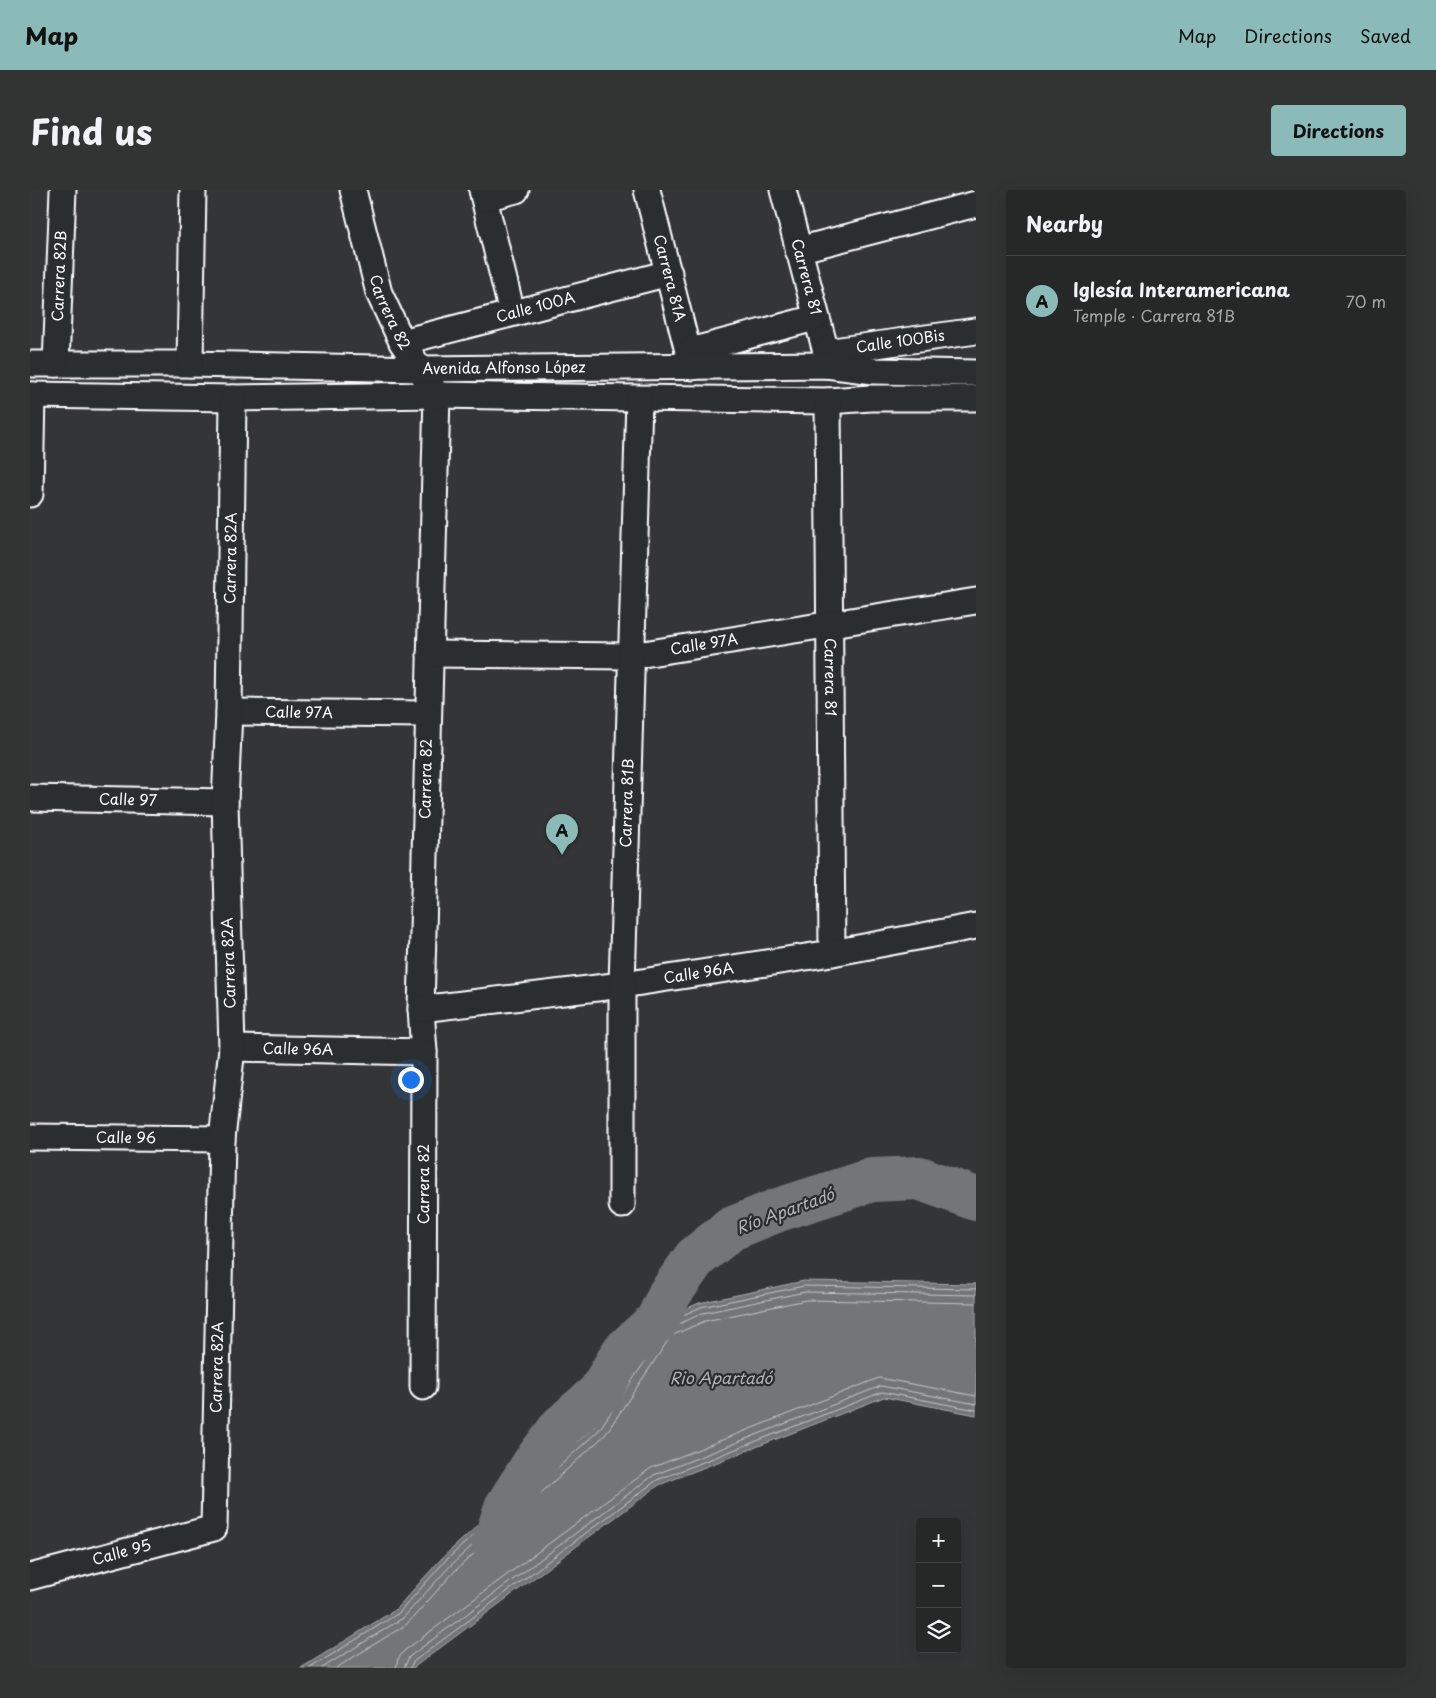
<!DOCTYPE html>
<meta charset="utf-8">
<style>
:root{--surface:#262828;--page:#323434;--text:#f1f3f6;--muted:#a4a6a8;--line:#424445;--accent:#8bbbb9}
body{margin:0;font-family:"Playpen Sans",sans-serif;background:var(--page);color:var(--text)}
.controls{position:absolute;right:15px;bottom:15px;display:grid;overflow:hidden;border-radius:5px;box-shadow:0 5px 20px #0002}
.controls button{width:45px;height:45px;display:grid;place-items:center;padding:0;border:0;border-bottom:1px solid var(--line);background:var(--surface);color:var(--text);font:25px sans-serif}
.you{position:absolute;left:380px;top:889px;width:18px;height:18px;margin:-12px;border:4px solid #fff;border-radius:50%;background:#1a73e8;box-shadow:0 0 0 8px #1a73e833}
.badge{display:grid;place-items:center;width:32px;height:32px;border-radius:50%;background:var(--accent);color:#111;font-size:16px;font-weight:700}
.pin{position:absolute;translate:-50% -41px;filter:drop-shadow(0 1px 2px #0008)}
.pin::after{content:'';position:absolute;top:26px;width:18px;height:15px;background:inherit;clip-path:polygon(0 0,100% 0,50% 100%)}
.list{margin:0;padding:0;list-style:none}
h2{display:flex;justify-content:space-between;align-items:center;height:65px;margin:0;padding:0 20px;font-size:21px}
h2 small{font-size:16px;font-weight:400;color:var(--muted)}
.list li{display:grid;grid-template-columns:32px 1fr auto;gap:15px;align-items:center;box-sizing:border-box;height:90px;padding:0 20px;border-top:1px solid var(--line)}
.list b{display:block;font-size:19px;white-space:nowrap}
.list p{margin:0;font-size:16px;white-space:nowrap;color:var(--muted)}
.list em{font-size:16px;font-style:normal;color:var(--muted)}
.icon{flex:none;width:28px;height:28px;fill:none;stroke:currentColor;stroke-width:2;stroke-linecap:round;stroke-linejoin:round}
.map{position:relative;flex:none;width:946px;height:1478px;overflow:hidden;border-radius:5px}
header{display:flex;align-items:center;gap:30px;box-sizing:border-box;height:70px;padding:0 25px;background:var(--accent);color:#111}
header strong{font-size:24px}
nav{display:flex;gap:28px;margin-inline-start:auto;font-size:18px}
.intro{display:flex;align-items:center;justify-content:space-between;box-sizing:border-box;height:120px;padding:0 30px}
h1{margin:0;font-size:35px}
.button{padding:12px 22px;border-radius:5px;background:var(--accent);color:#111;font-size:18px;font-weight:700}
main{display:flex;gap:30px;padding:0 30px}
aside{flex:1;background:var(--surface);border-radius:5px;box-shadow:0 5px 20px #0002}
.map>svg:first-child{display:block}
.water{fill:#737576;stroke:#abacad}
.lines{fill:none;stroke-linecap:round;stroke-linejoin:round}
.shore{stroke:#c7c8c8;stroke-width:1}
.river{stroke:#737576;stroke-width:44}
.minor-casing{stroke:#fff;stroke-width:29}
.minor{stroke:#2a2d2e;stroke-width:25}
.labels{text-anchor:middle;stroke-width:4.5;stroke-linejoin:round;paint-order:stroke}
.street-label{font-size:15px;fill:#fff;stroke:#2a2d2e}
.water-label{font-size:16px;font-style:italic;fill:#b2b3b4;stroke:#2a2d2e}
</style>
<header>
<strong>Map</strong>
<nav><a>Map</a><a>Directions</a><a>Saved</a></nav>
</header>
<div class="intro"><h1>Find us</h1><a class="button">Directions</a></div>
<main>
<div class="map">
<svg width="946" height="1478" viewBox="0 0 946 1478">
<rect width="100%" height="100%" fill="#333536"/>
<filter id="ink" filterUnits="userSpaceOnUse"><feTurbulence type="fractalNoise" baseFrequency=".02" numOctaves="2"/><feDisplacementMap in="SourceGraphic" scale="10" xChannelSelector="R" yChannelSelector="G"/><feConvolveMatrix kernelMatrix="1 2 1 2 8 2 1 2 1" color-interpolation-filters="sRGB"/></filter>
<g filter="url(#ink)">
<path class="water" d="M774 1091 946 1094V1225L854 1207 629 1295 383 1478H271L365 1420 412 1368 561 1232 627 1131 669 1113Z"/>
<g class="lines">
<g class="shore">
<path d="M280 1478 369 1423 415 1371 565 1236 631 1135 671 1117 774 1096 946 1099"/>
<path d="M292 1478 373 1428 420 1376 569 1240 636 1140 673 1123 775 1102 946 1105"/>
<path d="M306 1478 377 1434 425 1381 575 1245 641 1146 675 1131 776 1110 946 1113"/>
<path d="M366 1478 368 1469 374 1461 621 1278 849 1188 946 1206"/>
<path d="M374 1478 379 1467 624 1285 851 1196 946 1214"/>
<path d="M380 1478 383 1472 627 1290 852 1202 946 1220"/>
</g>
<path class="river" d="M464 1354 476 1317 504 1273 531 1237 569 1203 593 1162 627 1131 639 1105 665 1068 701 1039 748 1020 842 990 889 988 946 1009"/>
<g class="minor-casing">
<g id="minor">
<path id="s1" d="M323 0 349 103 372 152 407 205 391 819 394 862 393 1197"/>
<path d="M452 0 482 123"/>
<path id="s2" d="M617 0 662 177"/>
<path id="s3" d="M753 0 796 162V175"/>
<path d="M454 8 486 0"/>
<path d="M768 60 946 14"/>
<path id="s4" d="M372 152 639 83"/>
<path d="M660 161 785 128"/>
<path id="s5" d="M796 162 946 141"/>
<path id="s6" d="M0 174H160L391 179 796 175 844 181 946 183"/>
<path id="s7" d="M26 174 33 0"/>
<path d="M160 174 163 0"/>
<path d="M0 205 203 208 407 205 798 211 841 208H946"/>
<path id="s8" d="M798 211 802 763"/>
<path d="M0 304 2 205"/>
<path id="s9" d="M400 464 601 466 946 411"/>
<path id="s10" d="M199 522 398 524"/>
<path id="s11" d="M0 608 195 612"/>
<path id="s12" d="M391 819 592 795 802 763 946 736"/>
<path id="s13" d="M202 858 394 862"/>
<path id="s14" d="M0 947 192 949"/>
<path id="s15" d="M592 1015V795L609 209"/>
<path id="s16" d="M0 1387 184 1338 192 949 202 858 195 612 199 522 203 208"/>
</g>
</g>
<use href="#minor" class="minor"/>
</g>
</g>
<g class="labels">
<g class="street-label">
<text dy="5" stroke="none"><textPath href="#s7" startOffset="88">Carrera 82B</textPath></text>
<text dy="5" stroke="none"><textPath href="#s2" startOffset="91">Carrera 81A</textPath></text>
<text dy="5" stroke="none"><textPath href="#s3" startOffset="90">Carrera 81</textPath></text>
<text dy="5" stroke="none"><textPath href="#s4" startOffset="138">Calle 100A</textPath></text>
<text dy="5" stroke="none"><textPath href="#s1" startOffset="128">Carrera 82</textPath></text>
<text dy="5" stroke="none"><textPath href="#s5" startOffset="75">Calle 100Bis</textPath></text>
<text dy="5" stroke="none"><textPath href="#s6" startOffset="474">Avenida Alfonso López</textPath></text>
<text dy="5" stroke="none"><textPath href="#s16" startOffset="1161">Carrera 82A</textPath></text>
<text dy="5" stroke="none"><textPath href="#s9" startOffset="275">Calle 97A</textPath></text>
<text dy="5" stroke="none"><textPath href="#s8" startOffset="276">Carrera 81</textPath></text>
<text dy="5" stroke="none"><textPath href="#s10" startOffset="70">Calle 97A</textPath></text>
<text transform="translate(396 589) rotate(-89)" y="5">Carrera 82</text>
<text dy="5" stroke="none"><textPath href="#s11" startOffset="98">Calle 97</textPath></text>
<text dy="5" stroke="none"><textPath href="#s15" startOffset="402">Carrera 81B</textPath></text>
<text transform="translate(199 773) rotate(-92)" y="5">Carrera 82A</text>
<text dy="5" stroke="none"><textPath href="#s12" startOffset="280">Calle 96A</textPath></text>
<text dy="5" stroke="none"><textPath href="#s13" startOffset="66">Calle 96A</textPath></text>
<text dy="5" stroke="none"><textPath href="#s14" startOffset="96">Calle 96</textPath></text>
<text transform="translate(394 994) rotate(-90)" y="5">Carrera 82</text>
<text dy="5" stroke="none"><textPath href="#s16" startOffset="351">Carrera 82A</textPath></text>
<text dy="5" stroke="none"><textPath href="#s16" startOffset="95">Calle 95</textPath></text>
</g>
<g class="water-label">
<text transform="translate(755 1021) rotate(-20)" y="6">Río Apartadó</text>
<text x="691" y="1194">Rio Apartadó</text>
</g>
</g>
</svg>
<div class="controls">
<button>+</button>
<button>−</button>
<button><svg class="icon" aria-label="layers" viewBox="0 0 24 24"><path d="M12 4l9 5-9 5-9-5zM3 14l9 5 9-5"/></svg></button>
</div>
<div class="you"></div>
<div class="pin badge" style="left:532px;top:665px">A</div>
</div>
<aside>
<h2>Nearby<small></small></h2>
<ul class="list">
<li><span class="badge">A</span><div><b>Iglesía Interamericana</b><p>Temple · Carrera 81B</p></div><em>70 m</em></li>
</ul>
</aside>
</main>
